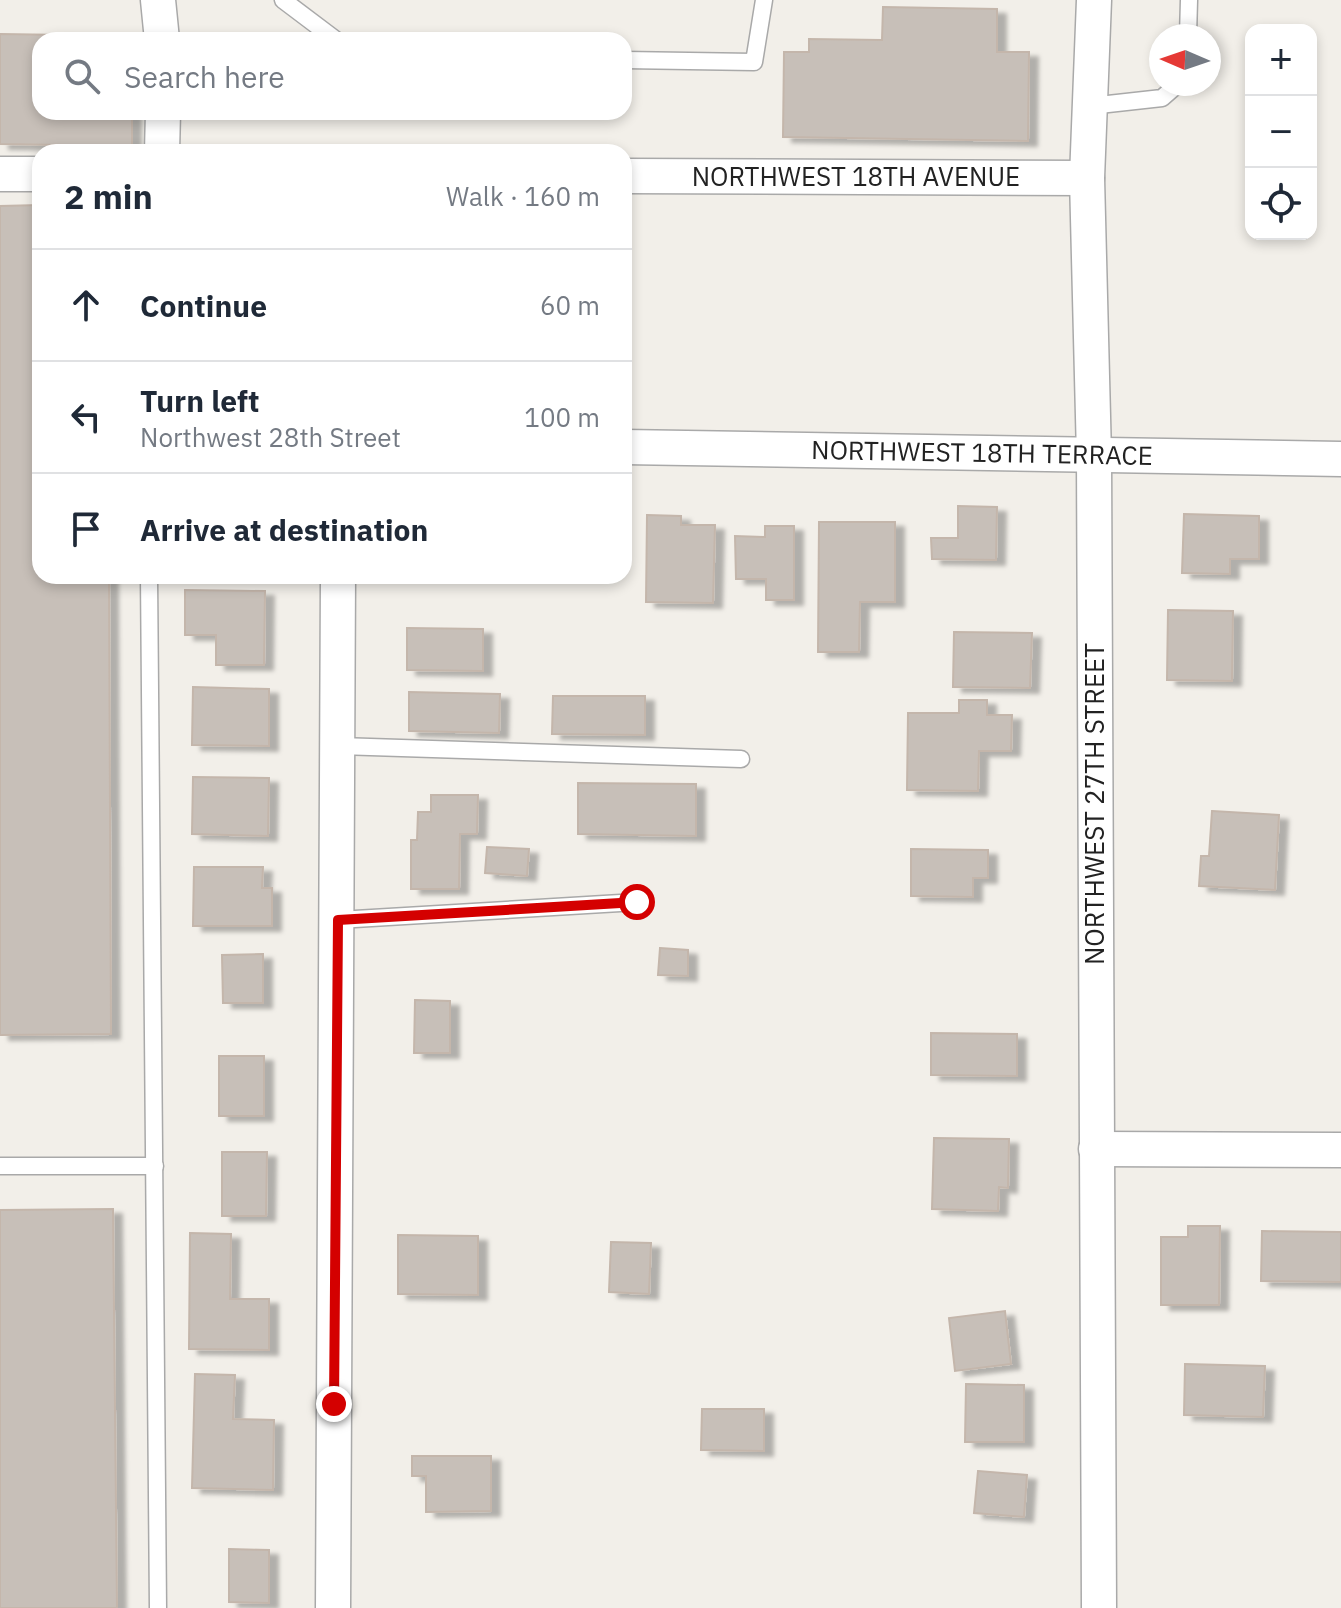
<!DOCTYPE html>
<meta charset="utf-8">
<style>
:root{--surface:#fff;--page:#f6f6f7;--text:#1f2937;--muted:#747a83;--line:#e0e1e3}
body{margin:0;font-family:"IBM Plex Sans",sans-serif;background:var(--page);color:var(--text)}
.controls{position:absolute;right:24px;top:24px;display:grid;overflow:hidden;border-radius:16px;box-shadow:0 4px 12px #0003}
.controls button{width:72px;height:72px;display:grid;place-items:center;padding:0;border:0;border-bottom:2px solid var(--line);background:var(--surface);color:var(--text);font:40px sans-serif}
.compass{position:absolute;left:1149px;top:24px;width:72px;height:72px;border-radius:50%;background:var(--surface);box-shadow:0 4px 12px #0003;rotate:272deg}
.stop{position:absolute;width:24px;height:24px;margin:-18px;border:6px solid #d40000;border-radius:50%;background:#fff}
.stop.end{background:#d40000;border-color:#fff;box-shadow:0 2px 8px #0008}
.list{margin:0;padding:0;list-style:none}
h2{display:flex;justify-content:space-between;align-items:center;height:104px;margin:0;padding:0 32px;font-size:34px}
h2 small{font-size:26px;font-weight:400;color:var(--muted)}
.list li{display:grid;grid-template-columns:52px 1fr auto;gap:24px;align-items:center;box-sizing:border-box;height:112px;padding:0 32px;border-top:2px solid var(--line)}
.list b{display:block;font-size:30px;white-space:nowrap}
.list p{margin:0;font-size:26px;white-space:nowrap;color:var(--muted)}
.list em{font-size:26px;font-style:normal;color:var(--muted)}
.icon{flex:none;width:44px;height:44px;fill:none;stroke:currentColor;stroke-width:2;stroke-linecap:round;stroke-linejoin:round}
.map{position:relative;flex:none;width:1341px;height:1608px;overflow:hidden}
.search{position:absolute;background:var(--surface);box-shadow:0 4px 12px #0003;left:32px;top:32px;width:600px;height:88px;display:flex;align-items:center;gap:20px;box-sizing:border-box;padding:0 28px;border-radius:24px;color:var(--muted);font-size:30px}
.panel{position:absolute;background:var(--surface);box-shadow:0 4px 12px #0003;left:32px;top:144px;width:600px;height:440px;border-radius:24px}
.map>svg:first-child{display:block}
.building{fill:#c7bfb8;stroke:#c4b6ab;stroke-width:2;filter:url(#shadow)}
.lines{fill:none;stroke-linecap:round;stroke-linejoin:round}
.service-casing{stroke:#a9a9a9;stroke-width:19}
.minor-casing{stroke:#a9a9a9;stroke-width:37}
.service{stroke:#fff;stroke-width:16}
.minor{stroke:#fff;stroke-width:34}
.route{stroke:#d40000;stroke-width:10}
.labels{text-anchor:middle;stroke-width:8;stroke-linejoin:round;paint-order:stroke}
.street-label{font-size:26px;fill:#222;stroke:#fff}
</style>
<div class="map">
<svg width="1341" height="1608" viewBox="0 0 1341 1608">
<defs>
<filter id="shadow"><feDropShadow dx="9" dy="5" stdDeviation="2" flood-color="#0004"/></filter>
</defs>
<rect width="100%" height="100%" fill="#f2efe9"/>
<g class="building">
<path d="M883 7 997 9V52H1029L1028 141 783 137 784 52H809V39L882 40Z"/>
<path d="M0 34 133 36V40H40V112H132V146L0 144Z"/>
<path d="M40 205V576H109L111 1034 0 1035V206Z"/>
<path d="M958 506 997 507 996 560 932 559 931 538H958Z"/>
<path d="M1184 514 1259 516V559H1230V574L1182 573Z"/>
<path d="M647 515 681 516V525H715L713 603 646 602Z"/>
<path d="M819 522H895V602H860L859 652H818Z"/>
<path d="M765 526H794V600H766V579H736L735 536 765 537Z"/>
<path d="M185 590 265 591 264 665H216V635H185Z"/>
<path d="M1168 610 1233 611 1232 681 1167 680Z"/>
<path d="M407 628 483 629V671L407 670Z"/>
<path d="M954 632 1032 633 1030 688 953 687Z"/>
<path d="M193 687 269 689V746L192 745Z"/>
<path d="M409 692 500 694 499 733 409 731Z"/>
<path d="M553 696H645V735L552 734Z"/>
<path d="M959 700H987V715H1012L1011 751H979L978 791 907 790 908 713H959Z"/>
<path d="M193 777 269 778 268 836 192 834Z"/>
<path d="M578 783 696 784V836L578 834Z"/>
<path d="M431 795H478L477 834H460L459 889H411V840H417L418 812H431Z"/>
<path d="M1212 811 1279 815 1275 890 1199 886 1201 856H1209Z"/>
<path d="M487 847 529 849 527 876 485 873Z"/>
<path d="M911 849 988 850V878H973V897L911 896Z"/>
<path d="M194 867H263L262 888H272V926H193Z"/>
<path d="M660 948 688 950V976L658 975Z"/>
<path d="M263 954V1003H223L222 955Z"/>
<path d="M415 1000 450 1001V1053H414Z"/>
<path d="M931 1033 1017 1034V1076L931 1075Z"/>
<rect x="219" y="1056" width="45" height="60"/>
<path d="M934 1138 1009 1139 1008 1188 999 1187 998 1211 932 1209Z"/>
<path d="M222 1152H267L266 1216H222Z"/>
<path d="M113 1209 117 1608H0V1210Z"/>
<path d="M1188 1226H1220L1219 1305H1161V1237H1188Z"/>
<path d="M1262 1231 1341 1232V1282L1261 1281Z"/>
<path d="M190 1233 231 1234 230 1299H269V1350L189 1349Z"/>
<path d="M398 1235 478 1236V1295L398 1294Z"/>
<path d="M611 1242 651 1243 649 1294 609 1292Z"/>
<path d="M1005 1311 1011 1364 955 1371 949 1318Z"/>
<path d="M1185 1364 1265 1366 1263 1417 1184 1415Z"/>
<path d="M195 1374 235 1375 233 1419 274 1420 273 1490 192 1488Z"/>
<path d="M966 1384 1024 1385V1442H965Z"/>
<path d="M702 1409H764V1451L701 1450Z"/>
<path d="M412 1456H491V1511L426 1512V1476H412Z"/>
<path d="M978 1471 1027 1475 1024 1517 974 1513Z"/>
<path d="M229 1549 269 1550V1603L229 1602Z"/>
</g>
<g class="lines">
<g class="service-casing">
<g id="service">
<path d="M283 0 336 40"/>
<path d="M1188 36 1189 0"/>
<path d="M624 60 754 62 764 0"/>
<path d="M1090 106 1162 98 1178 84"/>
<path d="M149 576 158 1608"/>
<path d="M339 746 741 759"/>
<path d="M338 920 637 902"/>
<path d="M0 1166H155"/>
</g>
</g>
<g class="minor-casing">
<g id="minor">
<path d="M158 0 162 40"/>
<path d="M1094 0 1087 178 1094 456 1099 1608"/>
<path d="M162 152 163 112"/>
<path d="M0 174H40"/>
<path d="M624 176 1087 178"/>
<path d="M624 447 1341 459"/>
<path d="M1096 1149 1341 1150"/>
<path d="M333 1608 338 576"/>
</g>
</g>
<use href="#service" class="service"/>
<use href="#minor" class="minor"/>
</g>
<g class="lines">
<path class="route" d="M334 1404 338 920 637 902"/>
</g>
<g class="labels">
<g class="street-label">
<text x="856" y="186">NORTHWEST 18TH AVENUE</text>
<text transform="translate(982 453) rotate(1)" y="9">NORTHWEST 18TH TERRACE</text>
<text transform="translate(1095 804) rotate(-90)" y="9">NORTHWEST 27TH STREET</text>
</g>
</g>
</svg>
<div class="controls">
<button>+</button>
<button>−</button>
<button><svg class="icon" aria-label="locate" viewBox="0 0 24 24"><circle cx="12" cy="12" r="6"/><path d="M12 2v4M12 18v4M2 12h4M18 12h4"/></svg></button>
</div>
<svg class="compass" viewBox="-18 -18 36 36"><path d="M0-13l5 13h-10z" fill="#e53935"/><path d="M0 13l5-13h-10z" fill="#747a83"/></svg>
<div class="stop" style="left:637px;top:902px"></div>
<div class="stop end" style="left:334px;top:1404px"></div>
<div class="search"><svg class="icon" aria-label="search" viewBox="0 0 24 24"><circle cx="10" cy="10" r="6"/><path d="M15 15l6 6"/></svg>Search here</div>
<section class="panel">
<h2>2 min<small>Walk · 160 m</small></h2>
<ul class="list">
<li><svg class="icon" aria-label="ahead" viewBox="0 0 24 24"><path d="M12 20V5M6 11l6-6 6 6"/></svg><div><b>Continue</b></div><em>60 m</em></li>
<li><svg class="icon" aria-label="left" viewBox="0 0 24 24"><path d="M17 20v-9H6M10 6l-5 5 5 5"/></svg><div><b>Turn left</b><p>Northwest 28th Street</p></div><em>100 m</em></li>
<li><svg class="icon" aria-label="arrive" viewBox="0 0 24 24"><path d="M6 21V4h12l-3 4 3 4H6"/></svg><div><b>Arrive at destination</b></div></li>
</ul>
</section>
</div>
